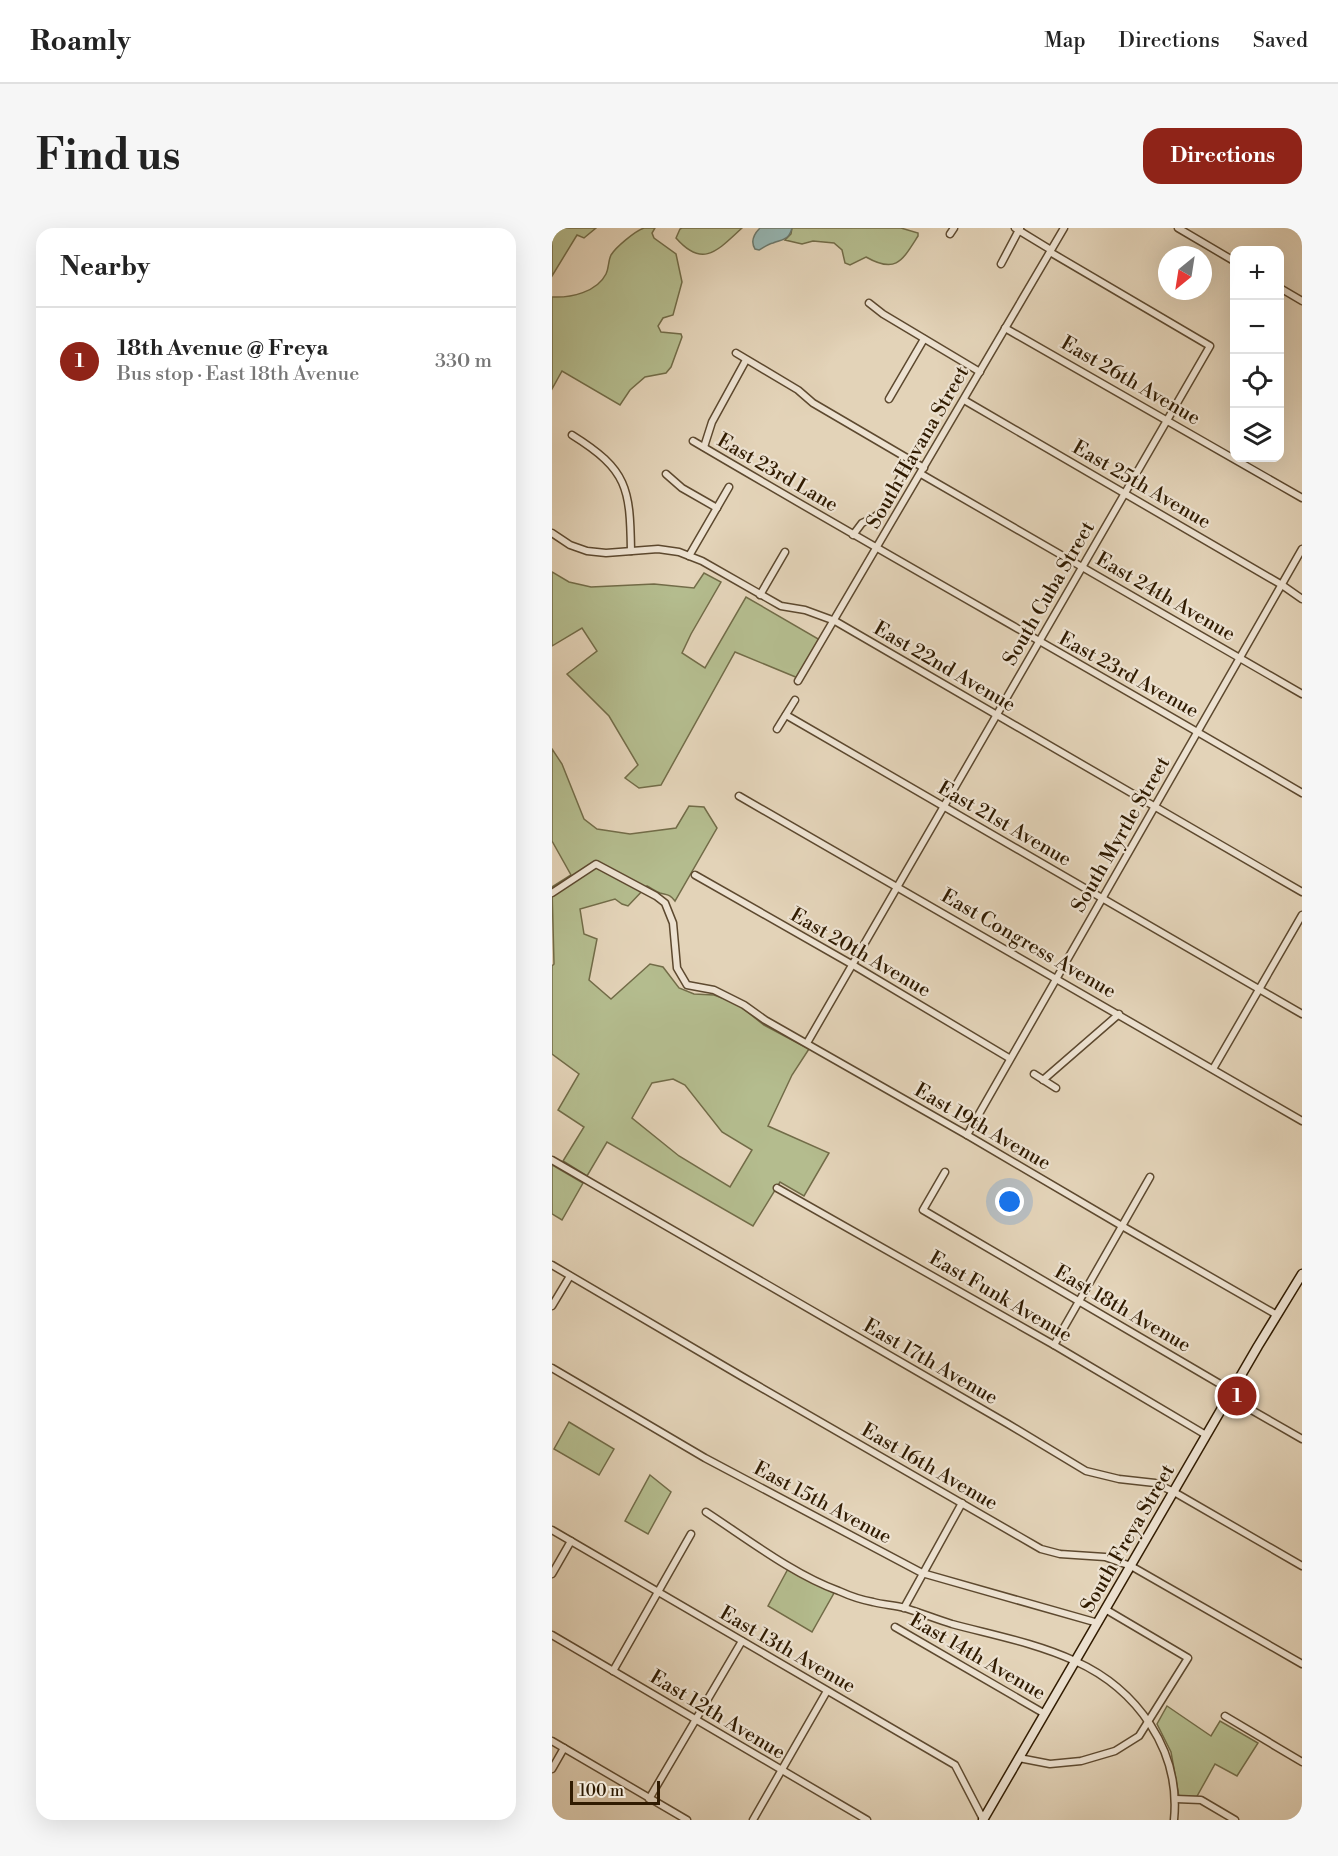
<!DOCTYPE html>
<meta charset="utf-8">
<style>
:root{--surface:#fff;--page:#f6f6f6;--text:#222;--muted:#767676;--line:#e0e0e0;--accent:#8f2418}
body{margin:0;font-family:"Libre Bodoni",serif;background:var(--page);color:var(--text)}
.controls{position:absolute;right:18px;top:18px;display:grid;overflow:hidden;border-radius:12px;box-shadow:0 6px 24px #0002}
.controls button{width:54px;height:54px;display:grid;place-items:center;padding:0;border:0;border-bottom:2px solid var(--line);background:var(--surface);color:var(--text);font:30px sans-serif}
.compass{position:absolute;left:606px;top:18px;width:54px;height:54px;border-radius:50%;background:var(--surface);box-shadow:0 6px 24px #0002;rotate:210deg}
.scale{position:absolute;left:18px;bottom:15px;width:90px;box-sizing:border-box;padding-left:6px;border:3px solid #301b01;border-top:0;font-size:16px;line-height:21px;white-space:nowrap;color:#301b01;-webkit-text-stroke:4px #ede2d1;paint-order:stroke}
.you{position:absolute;left:458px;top:974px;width:21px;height:21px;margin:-15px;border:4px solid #fff;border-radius:50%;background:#1a73e8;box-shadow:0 0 0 9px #1a73e833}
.badge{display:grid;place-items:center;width:39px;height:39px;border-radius:50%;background:var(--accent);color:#fff;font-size:20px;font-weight:700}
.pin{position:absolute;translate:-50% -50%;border:3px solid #fff;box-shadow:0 2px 6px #0006}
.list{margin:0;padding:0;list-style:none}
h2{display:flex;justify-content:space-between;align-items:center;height:78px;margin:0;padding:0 24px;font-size:26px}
h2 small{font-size:20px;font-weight:400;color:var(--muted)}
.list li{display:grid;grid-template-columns:39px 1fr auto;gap:18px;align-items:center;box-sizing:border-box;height:108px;padding:0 24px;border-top:2px solid var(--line)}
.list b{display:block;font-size:22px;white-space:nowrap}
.list p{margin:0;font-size:20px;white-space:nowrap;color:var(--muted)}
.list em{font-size:20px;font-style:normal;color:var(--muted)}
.icon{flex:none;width:33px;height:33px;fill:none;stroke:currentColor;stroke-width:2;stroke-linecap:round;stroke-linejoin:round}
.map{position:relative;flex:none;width:750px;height:1592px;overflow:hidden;border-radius:18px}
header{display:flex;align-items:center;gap:36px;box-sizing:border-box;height:84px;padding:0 30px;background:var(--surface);border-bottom:2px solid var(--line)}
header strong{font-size:28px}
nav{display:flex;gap:33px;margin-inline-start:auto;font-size:21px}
.intro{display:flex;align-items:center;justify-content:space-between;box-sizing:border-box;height:144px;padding:0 36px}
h1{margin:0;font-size:42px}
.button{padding:15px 27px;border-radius:18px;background:var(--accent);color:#fff;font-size:21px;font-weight:700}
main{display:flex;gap:36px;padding:0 36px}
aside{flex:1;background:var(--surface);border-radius:18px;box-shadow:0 6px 24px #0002}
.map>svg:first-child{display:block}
.green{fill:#b4bc8e;stroke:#726c48;stroke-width:1.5;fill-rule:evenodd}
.water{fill:#96b7b4;stroke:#6d796c;stroke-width:1.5}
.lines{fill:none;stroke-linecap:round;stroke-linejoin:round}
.street-casing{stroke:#5d492f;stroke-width:9}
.secondary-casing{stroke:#301b01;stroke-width:11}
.street{stroke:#ede2d1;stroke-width:6}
.secondary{stroke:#ede2d1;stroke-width:8}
.labels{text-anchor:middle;stroke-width:4.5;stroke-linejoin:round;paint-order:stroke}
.street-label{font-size:20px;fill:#301b01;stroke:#ede2d1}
</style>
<header>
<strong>Roamly</strong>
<nav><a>Map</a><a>Directions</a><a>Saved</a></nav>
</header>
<div class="intro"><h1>Find us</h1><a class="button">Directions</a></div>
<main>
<aside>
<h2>Nearby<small></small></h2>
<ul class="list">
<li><span class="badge">1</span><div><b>18th Avenue @ Freya</b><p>Bus stop · East 18th Avenue</p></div><em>330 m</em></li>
</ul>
</aside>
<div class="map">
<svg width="750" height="1592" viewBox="0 0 750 1592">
<rect width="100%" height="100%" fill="#e3d3b8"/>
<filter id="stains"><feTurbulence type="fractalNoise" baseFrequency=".00333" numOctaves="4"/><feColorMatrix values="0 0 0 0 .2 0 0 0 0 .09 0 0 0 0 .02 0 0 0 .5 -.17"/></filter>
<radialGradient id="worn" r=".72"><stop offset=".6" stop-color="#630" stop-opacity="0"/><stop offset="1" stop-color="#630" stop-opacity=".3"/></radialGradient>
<g class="green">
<path d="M0 0H44L32 10 25 7 0 48Z"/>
<path d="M92 0H103L100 5 102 10 124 26 130 54 121 87 111 90 106 98 109 104 129 106 130 109 119 139 114 145 93 149 78 162 68 177 10 143 0 161V69C19 70 45 64 54 46 57 40 56 33 59 27 64 19 83 3 92 0Z"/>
<path d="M130 0H190C166 22 151 41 124 10L128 1Z"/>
<path d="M240 0H349L366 5V8C350 33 344 46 314 29L298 37 293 35 290 22 282 15 261 13 250 16 233 12 239 6Z"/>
<path d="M0 344 17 354 39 359 102 356 142 360 152 345 169 354 139 406 130 425 153 440 194 369 268 412 246 450 183 424 109 557 87 560 73 550 86 537 57 488 15 446 45 423 30 400 0 418Z"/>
<path d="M0 521 10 536 32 591 45 601 78 606 124 600 137 578 152 579 165 600 123 673C118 666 115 667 108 665 103 663 99 660 95 658L76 678 70 676 63 671 28 681 32 706 45 711 37 752 59 771 98 736 111 739 127 760 142 766 162 767 184 775 212 797 257 821 240 847 216 898 277 925 252 968 228 954 201 998 55 914 35 948 11 933 32 899 6 882 27 846 0 826V738L2 736 0 659 19 647 0 613ZM121 851 133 857 170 904 200 922 178 959 127 928 80 890 100 855Z"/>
<path d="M0 937 31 955 10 992 0 986Z"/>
<path d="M17 1194 62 1221 47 1247 2 1221Z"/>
<path d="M98 1247 119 1264 96 1306 73 1293Z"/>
<path d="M237 1339 258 1353 282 1365 260 1404 216 1378Z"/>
<path d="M615 1478 659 1508 668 1493 706 1515 685 1548 663 1536 644 1570 627 1569 619 1524 605 1496Z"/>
</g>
<path class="water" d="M208 0H240C237 12 231 11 221 15 216 16 211 20 207 22L203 21C198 13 202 6 208 0Z"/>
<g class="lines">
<g class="street-casing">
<g id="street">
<path d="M463 0 499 22"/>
<path d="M626 0 682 33"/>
<path d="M398 6 402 0"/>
<path d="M449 36 468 0"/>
<path d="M728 60 750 73"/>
<path d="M317 75 331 86 428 144"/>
<path d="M453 100 750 270"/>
<path d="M184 125 246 162 261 175 372 240"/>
<path d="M337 171 372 111"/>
<path d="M412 172 730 357 750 371"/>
<path d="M20 207C76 242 78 260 79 323"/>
<path d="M141 213C343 332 548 446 750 565"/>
<path d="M152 219 160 194 194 132"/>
<path d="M114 246 130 260 165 280"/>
<path d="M369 246 750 466"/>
<path d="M0 305 18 317 35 323 54 325 106 321 127 324 150 333 229 378 253 382 283 393 750 664"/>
<path d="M301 307 310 295 321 290 330 283 352 243 357 231"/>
<path d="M137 328 177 259"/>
<path d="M208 367 233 324"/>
<path d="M246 453 512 0"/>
<path d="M234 487 750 786"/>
<path d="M225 501 243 472"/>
<path d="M187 568 750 893"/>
<path d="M143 647 301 737 457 830"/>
<path d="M0 665 44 636 104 668 113 675 121 695 125 740 135 757 162 762 192 777 213 792 415 907 570 998 725 1087"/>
<path d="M255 815C391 584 524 351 658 118L498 24"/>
<path d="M661 841 750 687"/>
<path d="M482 846 504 860"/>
<path d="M491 852 567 786"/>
<path d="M415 907 750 321"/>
<path d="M0 932 456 1196 534 1243 567 1251 603 1255 622 1264 750 1338"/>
<path d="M393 944 371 982 680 1163 683 1171 689 1176 750 1211"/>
<path d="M225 960 502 1117 654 1207"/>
<path d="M0 1037 189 1148 489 1321 508 1326 553 1329 579 1338 750 1436"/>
<path d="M0 1078 18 1048"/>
<path d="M502 1117 598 949"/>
<path d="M0 1140 153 1230 370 1345 546 1395"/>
<path d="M154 1284C194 1310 242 1347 287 1363 298 1368 310 1372 321 1374 332 1377 343 1377 353 1380 369 1385 384 1391 400 1396 441 1407 484 1415 523 1433 585 1461 629 1522 622 1592"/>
<path d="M0 1302 403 1537 431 1591"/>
<path d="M0 1346 19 1313"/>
<path d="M352 1380 410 1275"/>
<path d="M343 1399 493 1486"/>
<path d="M0 1407 315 1592"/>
<path d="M61 1443 139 1306"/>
<path d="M673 1488 750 1534"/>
<path d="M0 1513 135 1592"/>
<path d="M467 1530 498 1536 529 1533 563 1523 587 1508 636 1430 553 1381"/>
<path d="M0 1541 12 1520"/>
<path d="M97 1571 190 1413"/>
<path d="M624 1571 649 1572 683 1592"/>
<path d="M201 1592 275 1463"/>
</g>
</g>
<g class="secondary-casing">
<path id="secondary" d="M431 1592 706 1118 750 1046"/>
</g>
<use href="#street" class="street"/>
<use href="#secondary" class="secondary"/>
</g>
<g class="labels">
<g class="street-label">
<text transform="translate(579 152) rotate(30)" y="7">East 26th Avenue</text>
<text transform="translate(365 219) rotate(-60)" y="7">South Havana Street</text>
<text transform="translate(226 244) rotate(30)" y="7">East 23rd Lane</text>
<text transform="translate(590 256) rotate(30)" y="7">East 25th Avenue</text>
<text transform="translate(496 365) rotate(-60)" y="7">South Cuba Street</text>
<text transform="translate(614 368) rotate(30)" y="7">East 24th Avenue</text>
<text transform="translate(393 438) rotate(30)" y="7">East 22nd Avenue</text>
<text transform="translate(577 446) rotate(29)" y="7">East 23rd Avenue</text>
<text transform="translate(453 595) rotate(30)" y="7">East 21st Avenue</text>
<text transform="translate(568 606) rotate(-60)" y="7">South Myrtle Street</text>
<text transform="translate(477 715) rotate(30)" y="7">East Congress Avenue</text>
<text transform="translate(309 724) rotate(30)" y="7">East 20th Avenue</text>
<text transform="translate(431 898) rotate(30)" y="7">East 19th Avenue</text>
<text transform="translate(449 1068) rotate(30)" y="7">East Funk Avenue</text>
<text transform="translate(571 1080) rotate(30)" y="7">East 18th Avenue</text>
<text transform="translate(379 1133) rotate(30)" y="7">East 17th Avenue</text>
<text transform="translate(378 1238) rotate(30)" y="7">East 16th Avenue</text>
<text transform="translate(271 1274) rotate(28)" y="7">East 15th Avenue</text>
<text transform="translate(575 1310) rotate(-60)" y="7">South Freya Street</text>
<text transform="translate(236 1421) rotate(30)" y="7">East 13th Avenue</text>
<text transform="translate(426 1428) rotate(30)" y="7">East 14th Avenue</text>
<text transform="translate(166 1486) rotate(31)" y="7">East 12th Avenue</text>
</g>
</g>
<rect width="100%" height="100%" filter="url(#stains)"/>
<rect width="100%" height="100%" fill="url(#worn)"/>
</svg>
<div class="controls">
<button>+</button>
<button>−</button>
<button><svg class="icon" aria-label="locate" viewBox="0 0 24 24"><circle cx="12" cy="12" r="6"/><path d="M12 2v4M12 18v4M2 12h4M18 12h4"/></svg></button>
<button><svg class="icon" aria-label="layers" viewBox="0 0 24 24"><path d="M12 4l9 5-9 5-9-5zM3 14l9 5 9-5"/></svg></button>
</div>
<svg class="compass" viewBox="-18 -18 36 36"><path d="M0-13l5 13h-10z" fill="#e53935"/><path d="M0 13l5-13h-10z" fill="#767676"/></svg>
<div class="scale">100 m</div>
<div class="you"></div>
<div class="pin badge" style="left:685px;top:1168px">1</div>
</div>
</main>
